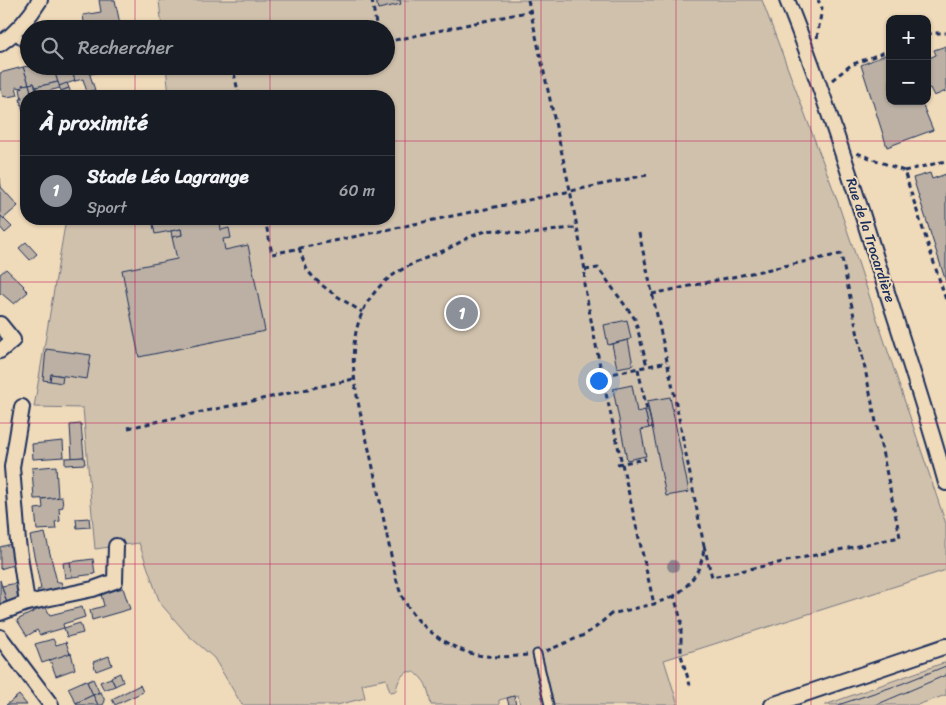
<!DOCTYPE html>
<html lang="fr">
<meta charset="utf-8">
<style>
:root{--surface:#171b24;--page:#242831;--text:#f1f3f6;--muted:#9ea1a6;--line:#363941;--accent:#8c9099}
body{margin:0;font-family:Sriracha,sans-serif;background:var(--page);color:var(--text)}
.controls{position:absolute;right:15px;top:15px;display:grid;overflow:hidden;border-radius:10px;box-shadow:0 1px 4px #0004}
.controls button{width:45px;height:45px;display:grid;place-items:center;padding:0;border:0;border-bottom:1px solid var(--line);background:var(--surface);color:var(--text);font:25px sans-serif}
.you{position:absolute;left:598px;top:380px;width:18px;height:18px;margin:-12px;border:4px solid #fff;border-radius:50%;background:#1a73e8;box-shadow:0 0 0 8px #1a73e833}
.badge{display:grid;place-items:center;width:32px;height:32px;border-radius:50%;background:var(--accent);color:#fff;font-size:16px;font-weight:700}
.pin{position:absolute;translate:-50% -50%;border:2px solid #fff;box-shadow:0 1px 5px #0006}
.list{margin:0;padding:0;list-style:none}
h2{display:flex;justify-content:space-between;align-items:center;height:65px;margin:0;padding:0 20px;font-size:21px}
h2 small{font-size:16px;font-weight:400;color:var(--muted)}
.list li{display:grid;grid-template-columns:32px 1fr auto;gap:15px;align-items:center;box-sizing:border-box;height:70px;padding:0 20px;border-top:1px solid var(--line)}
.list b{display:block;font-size:19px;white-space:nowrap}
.list p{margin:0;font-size:16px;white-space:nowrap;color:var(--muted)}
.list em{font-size:16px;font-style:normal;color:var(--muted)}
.icon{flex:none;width:28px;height:28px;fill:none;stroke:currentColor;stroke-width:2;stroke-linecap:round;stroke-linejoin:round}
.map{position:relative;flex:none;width:946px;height:705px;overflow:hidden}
.search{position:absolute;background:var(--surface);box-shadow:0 1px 4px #0004;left:20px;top:20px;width:375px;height:55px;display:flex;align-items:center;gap:12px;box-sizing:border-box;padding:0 18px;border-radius:28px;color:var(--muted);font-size:19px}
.panel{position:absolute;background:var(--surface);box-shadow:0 1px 4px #0004;left:20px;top:90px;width:375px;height:135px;border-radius:20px}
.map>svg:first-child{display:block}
.green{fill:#d0c1ac;stroke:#767885}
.building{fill:#bbb0a3;stroke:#1b2f5e}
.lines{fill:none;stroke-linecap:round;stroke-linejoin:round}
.service-casing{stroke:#1b2f5e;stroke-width:11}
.minor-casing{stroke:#1b2f5e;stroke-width:18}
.path{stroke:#1b2f5e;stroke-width:3;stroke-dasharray:5 4;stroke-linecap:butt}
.service{stroke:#efdab9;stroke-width:7}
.minor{stroke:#efdab9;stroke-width:14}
.tram{stroke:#1b2f5e;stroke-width:1}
.tree{fill:#89888e}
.grid{fill:none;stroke:#c2185b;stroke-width:1;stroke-opacity:0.55}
.labels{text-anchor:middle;stroke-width:4;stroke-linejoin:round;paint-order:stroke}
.street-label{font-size:14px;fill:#1b2f5e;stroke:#efdab9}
</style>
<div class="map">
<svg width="946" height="705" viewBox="0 0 946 705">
<rect width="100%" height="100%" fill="#efdab9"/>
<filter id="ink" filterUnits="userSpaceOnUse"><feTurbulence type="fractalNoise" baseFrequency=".02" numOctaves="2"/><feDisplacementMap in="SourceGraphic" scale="10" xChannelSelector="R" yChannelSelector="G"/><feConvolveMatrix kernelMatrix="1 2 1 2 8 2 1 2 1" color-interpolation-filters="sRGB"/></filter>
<g filter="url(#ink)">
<g class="green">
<path d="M159 0H762L835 194 946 524V570L664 660 678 705H520L518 695 499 700V705H431C429 697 428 685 422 679 409 663 398 676 396 691L390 692 386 679 362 684 365 698 337 705H242L214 658 188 635 160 603 139 543 95 549 83 408 34 407 66 219H389V96H169L166 66H386V29H162Z"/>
<path d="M946 662V695L917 705H825Z"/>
</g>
<g class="building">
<path d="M99 0H115L120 24H122L123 29H85L83 15 101 12Z"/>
<path d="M376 0H400L401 4 378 9Z"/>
<path d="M69 23 71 29H51Z"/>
<path d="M48 24 50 29H34V28Z"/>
<path d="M162 24 163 29H149V25Z"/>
<path d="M946 46V91L934 96 930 88 927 89V59L936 55 934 50Z"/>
<path d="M890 53V101H921L933 130 887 147 861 65Z"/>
<path d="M29 66H53L58 82 36 87 34 83 29 84 23 67Z"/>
<path d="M53 66H71L75 81 59 86Z"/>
<path d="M71 66H87L95 90 87 92 83 79 75 81Z"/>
<path d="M87 66H98L99 72 90 74Z"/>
<path d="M23 67 29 84 22 85 23 88 16 87 18 95 7 97 3 96 0 88V73Z"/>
<path d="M58 82 60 88 37 94 36 87Z"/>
<path d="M34 83 37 94 39 96H32L29 84Z"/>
<path d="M67 83 69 88 61 91 59 86Z"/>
<path d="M29 84 32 96H26V123L20 99H22L20 89 23 88 22 85Z"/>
<path d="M69 88 72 96H63L61 91Z"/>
<path d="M930 173 932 179 946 174V282L913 178Z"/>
<path d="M0 178 1 187 18 206 3 219 0 217Z"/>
<path d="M1 216 12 227 5 233 0 227Z"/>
<path d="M152 219H231L220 221 221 230 229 228 231 238 223 239 225 250 248 245 265 331 139 357 122 270 177 259 172 237 182 235 181 229 155 234Z"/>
<path d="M181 229 182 235 172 237 171 231Z"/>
<path d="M26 242 37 254 30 260 19 248Z"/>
<path d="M6 269 24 286 23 287 28 292 14 304 1 293 0 294V274Z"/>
<path d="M627 320 631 339 608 345 604 325Z"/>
<path d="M628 340 633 365 617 368 612 344Z"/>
<path d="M46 349 91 355 87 379 51 374 50 381 43 380Z"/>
<path d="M51 374 63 376 62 383 50 381Z"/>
<path d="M632 385 637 412 645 410 649 428 641 430 646 456 627 460 613 389Z"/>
<path d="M670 397 689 492 666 496 647 401Z"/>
<path d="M645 410H648L652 427 649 428Z"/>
<path d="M81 424 84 457 72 458 70 425Z"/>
<path d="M63 441 64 457 33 459 32 444Z"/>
<path d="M84 457 85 464 65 465V458Z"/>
<path d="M56 466 58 498 34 499 32 468Z"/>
<path d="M62 497 63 507 59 508 60 521 55 522 56 529 37 530 35 509 43 508 42 499Z"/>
<path d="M89 518 90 527 77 528 76 519Z"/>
<path d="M45 533 57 582H61L64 590 39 596 37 590 41 589 30 536Z"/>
<path d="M11 544 13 565 0 569V547Z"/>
<path d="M93 559 95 574 72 577 70 562Z"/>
<path d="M70 562 72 577 65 578 63 563Z"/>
<path d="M0 580 7 603 0 604Z"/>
<path d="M17 583 20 599 7 603 2 586Z"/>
<path d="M123 588 130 609 92 620 90 610 104 606 101 594Z"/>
<path d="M45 606 50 615 82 607 85 617 63 624 64 628 40 635 37 630 27 636 17 620Z"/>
<path d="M80 623 83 633 67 637 64 628Z"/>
<path d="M53 639 56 645 66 642 70 654 42 663 35 644Z"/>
<path d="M71 653 75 669 56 676 50 660Z"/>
<path d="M109 656 112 665 96 671 93 662Z"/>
<path d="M120 673 123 682 115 686 111 677Z"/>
<path d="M111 678 115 686 104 690 100 682Z"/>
<path d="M93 679 99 692 93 695 87 682Z"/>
<path d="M86 680 93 695 76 703 68 688Z"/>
<path d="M140 685 143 692 115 705 112 699Z"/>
<path d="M101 692 105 701 103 705H98L93 695Z"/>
<path d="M19 695 27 705H6Z"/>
<path d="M93 695 98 705H77L76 703Z"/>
<path d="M514 696 516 705H509L507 698Z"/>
</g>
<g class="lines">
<g class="service-casing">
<g id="service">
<path d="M14 34 29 47"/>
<path d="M537 654 549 705"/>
</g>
</g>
<g class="minor-casing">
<g id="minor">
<path d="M787 0C821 84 849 171 876 258 900 333 925 407 946 483"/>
<path d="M0 44C17 32 29 18 40 0"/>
<path d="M0 324 13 340 0 351"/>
<path d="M27 603 93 589 115 581 116 546"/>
<path d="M0 613 27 603 18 542 12 467 22 407"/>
<path d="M0 637 51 705"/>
<path d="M772 705 946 646"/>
</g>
</g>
<g class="path">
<path d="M372 0 376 24 375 29"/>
<path d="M528 0 570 190 585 270 584 284 602 376 667 362"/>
<path d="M927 35 932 33H946"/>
<path d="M817 38 822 8 818 0"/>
<path d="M386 42 531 11"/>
<path d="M832 80 851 65 890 50"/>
<path d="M239 96 234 73 268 66"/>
<path d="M857 153 904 171 946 300"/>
<path d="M904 171 946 161"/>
<path d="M265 219 272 254 647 175"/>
<path d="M639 233 674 393 704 546C703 567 692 584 674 596L681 620V655L690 685"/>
<path d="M299 248C302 256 304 264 308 271 321 288 345 301 362 312"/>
<path d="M585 270 598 268 635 319 647 366"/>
<path d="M652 294 841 254 900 537 712 577 704 546"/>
<path d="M638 369 647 410"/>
<path d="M602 376 654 604"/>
<path d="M128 428 354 379"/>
<path d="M617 464 646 459"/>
<path d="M546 651 582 636 595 628 611 614 654 604 674 596"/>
<path d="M527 655C510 657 490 658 473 654 444 646 415 624 402 596 399 590 397 581 395 574 387 537 380 500 372 463 362 415 341 358 363 311 380 275 409 265 443 251 455 246 467 237 480 233 497 226 509 234 525 234 542 234 559 228 577 228"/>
</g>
<use href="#service" class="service"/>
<use href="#minor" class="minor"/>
<g class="tram">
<path d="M838 705 901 684 946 666"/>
<path d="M876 705 946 675"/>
</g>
</g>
<circle class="tree" cx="673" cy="566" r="6"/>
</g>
<path class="grid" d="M135 0V29M270 0V29M405 0V705M541 0V705M676 0V705M811 0V705M135 66V96M270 66V96M0 141H26M389 141H946M135 219V705M270 219V705M0 282H946M0 423H946M0 564H946"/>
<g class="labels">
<g class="street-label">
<text transform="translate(871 240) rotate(72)" y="5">Rue de la Trocardière</text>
</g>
</g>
</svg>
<div class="controls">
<button>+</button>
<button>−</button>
</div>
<div class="you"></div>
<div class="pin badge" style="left:462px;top:313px">1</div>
<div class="search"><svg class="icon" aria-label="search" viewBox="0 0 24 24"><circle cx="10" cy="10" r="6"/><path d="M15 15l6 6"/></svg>Rechercher</div>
<section class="panel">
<h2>À proximité<small></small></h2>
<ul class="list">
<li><span class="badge">1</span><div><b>Stade Léo Lagrange</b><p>Sport</p></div><em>60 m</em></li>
</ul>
</section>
</div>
